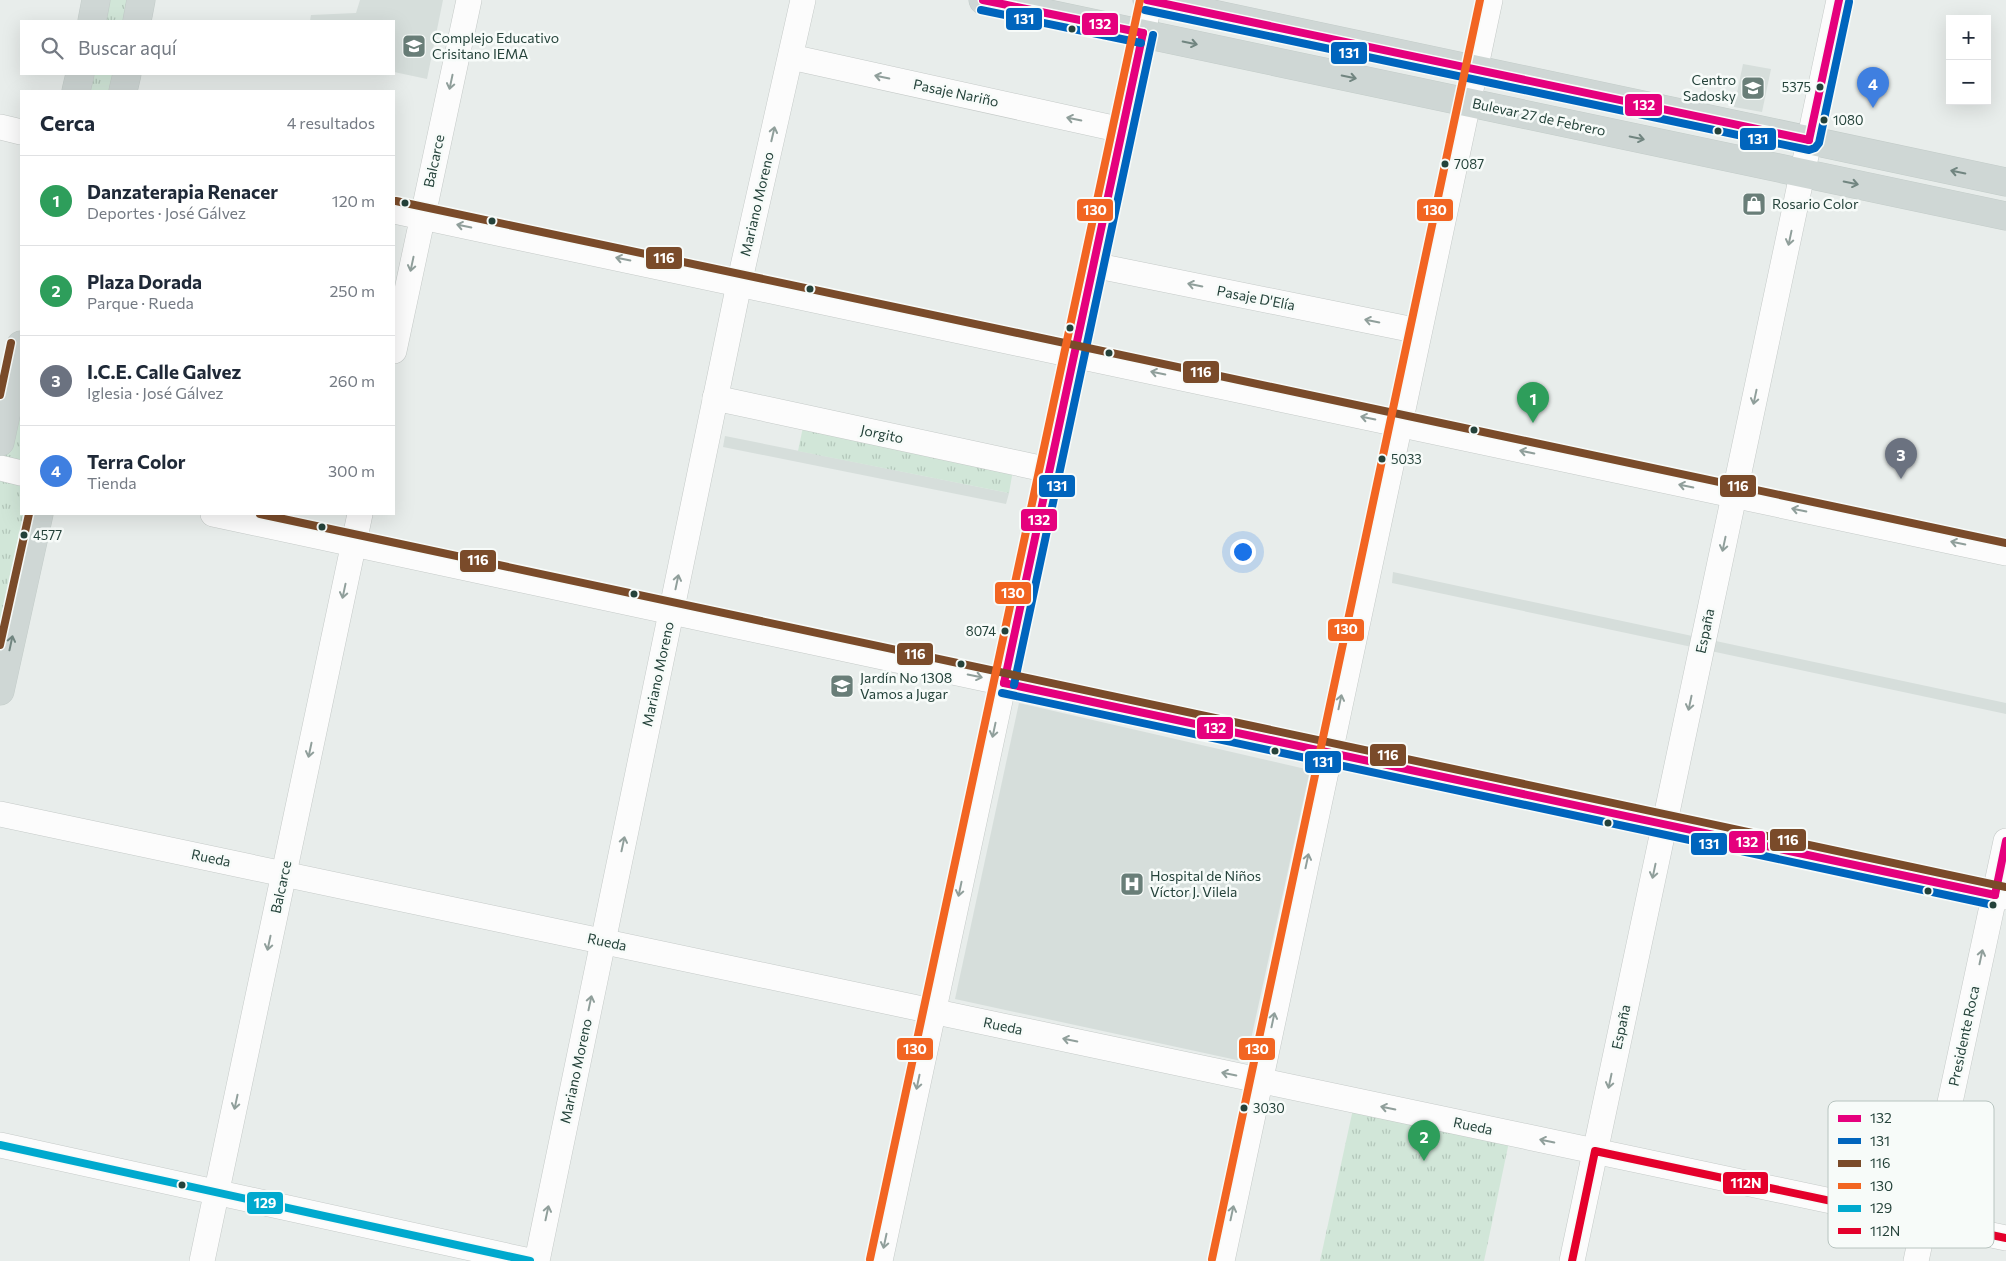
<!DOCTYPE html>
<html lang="es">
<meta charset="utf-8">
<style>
:root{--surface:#fff;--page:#f6f6f7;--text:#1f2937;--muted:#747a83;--line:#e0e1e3;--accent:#697e78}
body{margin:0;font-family:Commissioner,sans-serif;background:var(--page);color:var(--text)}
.controls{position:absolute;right:15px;top:15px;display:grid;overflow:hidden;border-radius:0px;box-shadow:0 5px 20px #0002}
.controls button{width:45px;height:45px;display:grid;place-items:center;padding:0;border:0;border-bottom:1px solid var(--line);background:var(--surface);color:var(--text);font:25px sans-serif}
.you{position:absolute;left:1242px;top:551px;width:18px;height:18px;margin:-12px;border:4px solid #fff;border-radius:50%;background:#1a73e8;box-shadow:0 0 0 8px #1a73e833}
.badge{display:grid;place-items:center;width:32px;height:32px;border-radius:50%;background:var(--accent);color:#fff;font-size:16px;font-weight:700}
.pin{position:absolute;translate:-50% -41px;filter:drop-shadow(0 1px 2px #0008)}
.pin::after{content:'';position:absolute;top:26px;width:18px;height:15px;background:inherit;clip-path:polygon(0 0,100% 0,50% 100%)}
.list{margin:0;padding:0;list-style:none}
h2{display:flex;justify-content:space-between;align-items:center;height:65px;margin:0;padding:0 20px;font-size:21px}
h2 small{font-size:16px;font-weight:400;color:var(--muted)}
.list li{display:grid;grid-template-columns:32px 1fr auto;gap:15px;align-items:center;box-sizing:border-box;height:90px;padding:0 20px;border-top:1px solid var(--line)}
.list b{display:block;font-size:19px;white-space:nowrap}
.list p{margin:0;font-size:16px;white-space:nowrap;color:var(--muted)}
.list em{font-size:16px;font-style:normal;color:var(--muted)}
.icon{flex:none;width:28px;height:28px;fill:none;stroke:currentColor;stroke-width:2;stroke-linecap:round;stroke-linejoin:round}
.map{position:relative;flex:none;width:2006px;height:1261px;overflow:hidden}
.search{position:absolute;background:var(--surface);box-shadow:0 5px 20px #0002;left:20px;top:20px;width:375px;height:55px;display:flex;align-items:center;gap:12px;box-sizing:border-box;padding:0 18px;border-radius:0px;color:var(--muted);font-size:19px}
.panel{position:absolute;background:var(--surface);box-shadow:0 5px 20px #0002;left:20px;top:90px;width:375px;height:425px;border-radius:0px}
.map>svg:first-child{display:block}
.built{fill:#d6dedb}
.grass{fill:url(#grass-tufts)}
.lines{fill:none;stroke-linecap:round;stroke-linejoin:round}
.minor-casing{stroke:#c5cac8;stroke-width:26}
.major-casing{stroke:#c3ccc9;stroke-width:29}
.minor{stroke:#fcfcfc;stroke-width:25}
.major{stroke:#cfd7d5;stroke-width:28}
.bus-1-casing{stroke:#f7fbf9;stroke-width:11}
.bus-2-casing{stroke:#f7fbf9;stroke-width:11}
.bus-3-casing{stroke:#f7fbf9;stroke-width:11}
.bus-4-casing{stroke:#f7fbf9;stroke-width:11}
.bus-5-casing{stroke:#f7fbf9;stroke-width:11}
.bus-6-casing{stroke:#f7fbf9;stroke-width:11}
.bus-1{stroke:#e5007d;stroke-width:8}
.bus-2{stroke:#0065bd;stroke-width:8}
.bus-3{stroke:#7a4b2a;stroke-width:8}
.bus-4{stroke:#f26522;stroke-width:8}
.bus-5{stroke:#00a9ce;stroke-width:8}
.bus-6{stroke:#e4002b;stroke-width:8}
.oneway{stroke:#718580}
.oneway2{stroke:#909f9b}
.bus-dot{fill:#24423a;stroke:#f7fbf9;stroke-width:2}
.labels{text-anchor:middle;stroke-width:5;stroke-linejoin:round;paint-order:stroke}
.bus-label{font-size:13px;fill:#24423a;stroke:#f7fbf9;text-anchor:start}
.poi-label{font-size:14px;fill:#24423a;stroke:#f7fbf9;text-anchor:start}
.street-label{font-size:14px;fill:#24423a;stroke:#f7fbf9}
.key{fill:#f7fbf9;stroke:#b8c4c0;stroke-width:1}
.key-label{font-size:14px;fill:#24423a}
.line-badge{stroke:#f7fbf9;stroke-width:2}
.badge-label{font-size:14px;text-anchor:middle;font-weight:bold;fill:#fff}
</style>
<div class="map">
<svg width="2006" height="1261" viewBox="0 0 2006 1261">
<defs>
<pattern id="grass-tufts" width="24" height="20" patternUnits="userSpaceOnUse" patternTransform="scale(1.25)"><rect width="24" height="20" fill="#d1e6d8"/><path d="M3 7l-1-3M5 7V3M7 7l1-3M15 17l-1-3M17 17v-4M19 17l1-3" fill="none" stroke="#b3c6ba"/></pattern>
</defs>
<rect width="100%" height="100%" fill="#e8edeb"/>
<g class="built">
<path d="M360 0H443L427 79 394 72V21H310L311 15 356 13Z"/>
<path d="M1743 64 1771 69 1762 112 1734 107Z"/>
<path d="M725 436 1009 493 1006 504 723 447Z"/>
<path d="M1393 572 2006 703V714L1392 583Z"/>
<path d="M1019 703 1310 770 1246 1062 955 999Z"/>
</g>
<g class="grass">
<path d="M96 0H141L137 21H92Z"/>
<path d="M80 74H127L123 91H76Z"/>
<path d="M21 345V514H39L0 691V442Z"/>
<path d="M803 427 1013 470 1009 493 798 451Z"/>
<path d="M1353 1109 1509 1142 1484 1261H1320Z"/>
</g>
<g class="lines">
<g class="minor-casing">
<g id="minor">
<path d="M791 57 1122 130"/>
<path d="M0 127 21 132"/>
<path d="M394 211 2006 553"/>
<path d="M1093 265 1419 331"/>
<path d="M394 351 469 0"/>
<path d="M715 398 1049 470"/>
<path d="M0 468 21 473"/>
<path d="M213 514 2006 897"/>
<path d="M0 814 2006 1238"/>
<path d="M0 1145 530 1261"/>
<path d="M202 1261 360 514"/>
<path d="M537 1261 739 284 803 0"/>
<path d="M880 1261 1150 0"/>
<path d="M1222 1261 1490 0"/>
<path d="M1572 1261 1839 0"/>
<path d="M1916 1261 2006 841"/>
</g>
</g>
<g class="major-casing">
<g id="major">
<path d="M983 0 2006 216"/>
<path d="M1147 0 2006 182"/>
<path d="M92 21 96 0"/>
<path d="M137 21 141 0"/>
<path d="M76 91 80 74"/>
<path d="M123 91 127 74"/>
<path d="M0 442 21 345"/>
<path d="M0 691 39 514"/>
</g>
</g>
<use href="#minor" class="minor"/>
<use href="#major" class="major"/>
<g class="bus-1-casing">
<g id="bus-1">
<path d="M983 0 1143 33"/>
<path d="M1147 0 1809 140"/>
<path d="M1809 140 1839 0"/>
<path d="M1004 683 1995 895"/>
<path d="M1004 683 1143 33"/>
<path d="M1995 895 2006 841"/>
</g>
</g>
<g class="bus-2-casing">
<g id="bus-2">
<path d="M981 10 1141 43"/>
<path d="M1145 10 1809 150 1815 148 1819 143 1849 2"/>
<path d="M1014 685 1153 35"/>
<path d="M1002 693 1993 905"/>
</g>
</g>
<g class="bus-3-casing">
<g id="bus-3">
<path d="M396 201 2006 543"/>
<path d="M0 395 11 343"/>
<path d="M260 514 2006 887"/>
<path d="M0 645 29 514"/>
</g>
</g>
<g class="bus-4-casing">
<g id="bus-4">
<path d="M870 1259 1140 0"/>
<path d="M1212 1259 1480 0"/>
</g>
</g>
<g class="bus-5-casing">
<path id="bus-5" d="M0 1145 530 1261"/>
</g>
<g class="bus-6-casing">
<path id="bus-6" d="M1572 1261 1595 1151 2006 1238"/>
</g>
<use href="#bus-1" class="bus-1"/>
<use href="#bus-2" class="bus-2"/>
<use href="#bus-3" class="bus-3"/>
<use href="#bus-4" class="bus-4"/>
<use href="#bus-5" class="bus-5"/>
<use href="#bus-6" class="bus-6"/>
</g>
<defs><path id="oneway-shaft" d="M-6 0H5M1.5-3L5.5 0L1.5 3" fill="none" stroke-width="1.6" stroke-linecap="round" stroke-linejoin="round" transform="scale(1.25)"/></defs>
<g class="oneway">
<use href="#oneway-shaft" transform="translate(1190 43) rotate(12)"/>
<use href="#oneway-shaft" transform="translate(1349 77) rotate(12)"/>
<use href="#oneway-shaft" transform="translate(1637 138) rotate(12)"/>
<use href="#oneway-shaft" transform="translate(1958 172) rotate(-168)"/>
<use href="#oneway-shaft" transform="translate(1851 183) rotate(12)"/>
<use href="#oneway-shaft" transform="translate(11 643) rotate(-78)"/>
</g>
<g class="oneway2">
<use href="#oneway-shaft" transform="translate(882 77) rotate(-168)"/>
<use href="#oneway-shaft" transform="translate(451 82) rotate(102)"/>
<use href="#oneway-shaft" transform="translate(1074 119) rotate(-168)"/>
<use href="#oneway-shaft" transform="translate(773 134) rotate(-77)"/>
<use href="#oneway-shaft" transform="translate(464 226) rotate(-168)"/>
<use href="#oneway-shaft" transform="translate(1790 238) rotate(102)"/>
<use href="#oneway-shaft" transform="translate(623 259) rotate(-168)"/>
<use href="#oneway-shaft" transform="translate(412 264) rotate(102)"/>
<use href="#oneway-shaft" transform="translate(1195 285) rotate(-169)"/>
<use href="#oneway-shaft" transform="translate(1372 321) rotate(-169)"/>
<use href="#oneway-shaft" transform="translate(1158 373) rotate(-168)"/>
<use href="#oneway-shaft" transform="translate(1755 397) rotate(102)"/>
<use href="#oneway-shaft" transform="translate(1368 418) rotate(-168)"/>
<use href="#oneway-shaft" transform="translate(1527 452) rotate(-168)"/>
<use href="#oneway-shaft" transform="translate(1686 486) rotate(-168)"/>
<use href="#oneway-shaft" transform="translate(1799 510) rotate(-168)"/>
<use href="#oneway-shaft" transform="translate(1958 543) rotate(-168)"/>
<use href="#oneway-shaft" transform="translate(1724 544) rotate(102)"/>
<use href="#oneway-shaft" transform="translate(677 582) rotate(-78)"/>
<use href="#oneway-shaft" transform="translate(344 591) rotate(102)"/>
<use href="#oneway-shaft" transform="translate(975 676) rotate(12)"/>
<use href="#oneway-shaft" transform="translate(1340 702) rotate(-78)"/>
<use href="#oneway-shaft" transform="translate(1690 703) rotate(102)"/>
<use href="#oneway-shaft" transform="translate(994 730) rotate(102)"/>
<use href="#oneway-shaft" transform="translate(310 750) rotate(102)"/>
<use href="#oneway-shaft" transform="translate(623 844) rotate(-78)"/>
<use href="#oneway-shaft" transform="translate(1307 861) rotate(-78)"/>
<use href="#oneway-shaft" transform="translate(1654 871) rotate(102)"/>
<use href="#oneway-shaft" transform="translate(960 889) rotate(102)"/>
<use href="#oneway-shaft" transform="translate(269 943) rotate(102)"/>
<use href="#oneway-shaft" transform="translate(1981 957) rotate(-78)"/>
<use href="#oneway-shaft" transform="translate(590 1003) rotate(-78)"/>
<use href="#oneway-shaft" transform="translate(1273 1020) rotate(-78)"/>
<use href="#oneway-shaft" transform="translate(1070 1040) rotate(-168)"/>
<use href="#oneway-shaft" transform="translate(1229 1074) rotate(-168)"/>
<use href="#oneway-shaft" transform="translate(1610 1081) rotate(102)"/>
<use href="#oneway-shaft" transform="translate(918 1082) rotate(102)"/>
<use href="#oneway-shaft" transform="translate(236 1102) rotate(102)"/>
<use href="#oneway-shaft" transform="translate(1388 1108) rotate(-168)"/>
<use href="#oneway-shaft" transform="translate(1547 1141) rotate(-168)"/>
<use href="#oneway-shaft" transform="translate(547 1213) rotate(-78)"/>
<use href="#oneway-shaft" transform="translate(1232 1213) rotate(-78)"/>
<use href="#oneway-shaft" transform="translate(885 1241) rotate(102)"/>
</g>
<defs>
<g id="school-square" transform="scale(1.25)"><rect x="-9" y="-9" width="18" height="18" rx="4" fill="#697e78" stroke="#f7fbf9"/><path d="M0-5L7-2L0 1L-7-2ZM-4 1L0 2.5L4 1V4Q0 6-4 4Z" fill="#fff"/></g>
<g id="university-square" transform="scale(1.25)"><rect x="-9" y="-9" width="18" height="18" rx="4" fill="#697e78" stroke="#f7fbf9"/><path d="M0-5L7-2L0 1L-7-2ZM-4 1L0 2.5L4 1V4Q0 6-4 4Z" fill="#fff"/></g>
<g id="shop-square" transform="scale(1.25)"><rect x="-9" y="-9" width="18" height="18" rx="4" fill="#697e78" stroke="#f7fbf9"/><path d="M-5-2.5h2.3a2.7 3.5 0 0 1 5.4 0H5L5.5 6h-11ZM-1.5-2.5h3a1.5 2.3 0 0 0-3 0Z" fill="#fff"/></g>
<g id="hospital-square" transform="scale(1.25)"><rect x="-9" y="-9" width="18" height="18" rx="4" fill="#697e78" stroke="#f7fbf9"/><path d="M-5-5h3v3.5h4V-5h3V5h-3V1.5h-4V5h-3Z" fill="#fff"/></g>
</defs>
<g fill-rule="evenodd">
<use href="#school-square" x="414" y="46"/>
<use href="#university-square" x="1753" y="88"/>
<use href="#shop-square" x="1754" y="204"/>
<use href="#school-square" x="842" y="686"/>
<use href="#hospital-square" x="1132" y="884"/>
</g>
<g class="bus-dot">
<circle cx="1072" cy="29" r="4.5"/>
<circle cx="1820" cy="87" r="4.5"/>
<circle cx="1824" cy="120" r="4.5"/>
<circle cx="1718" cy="131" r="4.5"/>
<circle cx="1445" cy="164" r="4.5"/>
<circle cx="405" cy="203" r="4.5"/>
<circle cx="492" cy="221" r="4.5"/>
<circle cx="810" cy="289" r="4.5"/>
<circle cx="1070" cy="328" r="4.5"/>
<circle cx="1109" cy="353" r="4.5"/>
<circle cx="1474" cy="430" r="4.5"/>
<circle cx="1382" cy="459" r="4.5"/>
<circle cx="322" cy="527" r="4.5"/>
<circle cx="24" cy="535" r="4.5"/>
<circle cx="634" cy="594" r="4.5"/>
<circle cx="1005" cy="631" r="4.5"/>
<circle cx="961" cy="664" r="4.5"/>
<circle cx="1275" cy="751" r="4.5"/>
<circle cx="1608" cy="823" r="4.5"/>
<circle cx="1928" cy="891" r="4.5"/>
<circle cx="1993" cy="905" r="4.5"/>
<circle cx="1244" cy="1108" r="4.5"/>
<circle cx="182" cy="1185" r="4.5"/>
</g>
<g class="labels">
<g class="bus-label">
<text x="1811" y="92" text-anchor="end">5375</text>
<text x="1833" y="125">1080</text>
<text x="1454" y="169">7087</text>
<text x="1391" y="464">5033</text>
<text x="33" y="540">4577</text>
<text x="996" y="636" text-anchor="end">8074</text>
<text x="1253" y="1113">3030</text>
</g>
<g class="poi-label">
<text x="432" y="43">Complejo Educativo<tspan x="432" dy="16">Crisitano IEMA</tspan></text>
<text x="1736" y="85" text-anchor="end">Centro<tspan x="1736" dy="16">Sadosky</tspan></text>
<text x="1772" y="209">Rosario Color</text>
<text x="860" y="683">Jardín No 1308<tspan x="860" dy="16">Vamos a Jugar</tspan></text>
<text x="1150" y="881">Hospital de Niños<tspan x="1150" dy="16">Víctor J. Vilela</tspan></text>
</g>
<g class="street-label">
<text transform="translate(956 93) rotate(12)" y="5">Pasaje Nariño</text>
<text transform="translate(1539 117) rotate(12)" y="5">Bulevar 27 de Febrero</text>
<text transform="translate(434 161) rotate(-78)" y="5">Balcarce</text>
<text transform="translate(757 204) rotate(-77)" y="5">Mariano Moreno</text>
<text transform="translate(1256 298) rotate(11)" y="5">Pasaje D'Elía</text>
<text transform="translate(882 434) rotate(12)" y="5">Jorgito</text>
<text transform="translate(1705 631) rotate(-78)" y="5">España</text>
<text transform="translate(658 674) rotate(-78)" y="5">Mariano Moreno</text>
<text transform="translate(211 858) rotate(12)" y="5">Rueda</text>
<text transform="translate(281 887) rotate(-78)" y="5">Balcarce</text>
<text transform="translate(607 942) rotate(12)" y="5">Rueda</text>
<text transform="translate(1003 1026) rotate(12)" y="5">Rueda</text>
<text transform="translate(1621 1027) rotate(-78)" y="5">España</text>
<text transform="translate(1964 1036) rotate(-78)" y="5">Presidente Roca</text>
<text transform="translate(576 1071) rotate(-78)" y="5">Mariano Moreno</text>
<text transform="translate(1473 1126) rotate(12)" y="5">Rueda</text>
</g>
</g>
<rect x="1828" y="1101" width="166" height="147" rx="8" class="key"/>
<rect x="1838" y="1115" width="23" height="7" fill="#e5007d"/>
<rect x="1838" y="1138" width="23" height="6" fill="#0065bd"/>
<rect x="1838" y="1160" width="23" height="7" fill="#7a4b2a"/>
<rect x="1838" y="1183" width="23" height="6" fill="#f26522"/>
<rect x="1838" y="1205" width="23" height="7" fill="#00a9ce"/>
<rect x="1838" y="1228" width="23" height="6" fill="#e4002b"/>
<g class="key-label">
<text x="1870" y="1123">132</text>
<text x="1870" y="1146">131</text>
<text x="1870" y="1168">116</text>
<text x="1870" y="1191">130</text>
<text x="1870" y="1213">129</text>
<text x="1870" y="1236">112N</text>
</g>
<g class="line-badge">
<rect x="1005" y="7" width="38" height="24" rx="5" fill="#0065bd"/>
<rect x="1081" y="12" width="38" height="24" rx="5" fill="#e5007d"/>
<rect x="1330" y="41" width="38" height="24" rx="5" fill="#0065bd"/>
<rect x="1624" y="93" width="39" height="24" rx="5" fill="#e5007d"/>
<rect x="1739" y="127" width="38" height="24" rx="5" fill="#0065bd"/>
<rect x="1076" y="198" width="38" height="24" rx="5" fill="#f26522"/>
<rect x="1416" y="198" width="38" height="24" rx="5" fill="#f26522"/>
<rect x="645" y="246" width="38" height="24" rx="5" fill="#7a4b2a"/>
<rect x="1182" y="360" width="38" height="24" rx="5" fill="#7a4b2a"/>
<rect x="1038" y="474" width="38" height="24" rx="5" fill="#0065bd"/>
<rect x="1719" y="474" width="38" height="24" rx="5" fill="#7a4b2a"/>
<rect x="1020" y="508" width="38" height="24" rx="5" fill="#e5007d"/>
<rect x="459" y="549" width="38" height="24" rx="5" fill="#7a4b2a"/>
<rect x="994" y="581" width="38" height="24" rx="5" fill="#f26522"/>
<rect x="1327" y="618" width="38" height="24" rx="5" fill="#f26522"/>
<rect x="896" y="642" width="38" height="24" rx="5" fill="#7a4b2a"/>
<rect x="1196" y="716" width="38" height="24" rx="5" fill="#e5007d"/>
<rect x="1369" y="743" width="38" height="24" rx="5" fill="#7a4b2a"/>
<rect x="1304" y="750" width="38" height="24" rx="5" fill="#0065bd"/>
<rect x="1769" y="828" width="38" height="24" rx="5" fill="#7a4b2a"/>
<rect x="1728" y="830" width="38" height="24" rx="5" fill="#e5007d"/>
<rect x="1690" y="832" width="38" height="24" rx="5" fill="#0065bd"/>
<rect x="896" y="1037" width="38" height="24" rx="5" fill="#f26522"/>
<rect x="1238" y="1037" width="38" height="24" rx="5" fill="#f26522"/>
<rect x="1722" y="1171" width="47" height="24" rx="5" fill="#e4002b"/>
<rect x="246" y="1191" width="38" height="24" rx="5" fill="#00a9ce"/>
</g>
<g class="badge-label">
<text x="1024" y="24">131</text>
<text x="1100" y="29">132</text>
<text x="1349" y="58">131</text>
<text x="1644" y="110">132</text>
<text x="1758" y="144">131</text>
<text x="1095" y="215">130</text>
<text x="1435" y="215">130</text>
<text x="664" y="263">116</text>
<text x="1201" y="377">116</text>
<text x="1057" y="491">131</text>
<text x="1738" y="491">116</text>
<text x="1039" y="525">132</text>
<text x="478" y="565">116</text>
<text x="1013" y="598">130</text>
<text x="1346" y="634">130</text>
<text x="915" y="659">116</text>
<text x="1215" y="733">132</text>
<text x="1388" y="760">116</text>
<text x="1323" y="767">131</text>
<text x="1788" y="845">116</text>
<text x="1747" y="847">132</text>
<text x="1709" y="849">131</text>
<text x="915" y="1054">130</text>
<text x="1257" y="1054">130</text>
<text x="1746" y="1188">112N</text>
<text x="265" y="1208">129</text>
</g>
</svg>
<div class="controls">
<button>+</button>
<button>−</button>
</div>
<div class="you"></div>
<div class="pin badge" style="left:1533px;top:423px;background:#2e9e5b">1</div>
<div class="pin badge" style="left:1424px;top:1161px;background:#2e9e5b">2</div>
<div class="pin badge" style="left:1901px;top:479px;background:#6b7280">3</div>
<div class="pin badge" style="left:1873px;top:108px;background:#3f7fe0">4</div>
<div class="search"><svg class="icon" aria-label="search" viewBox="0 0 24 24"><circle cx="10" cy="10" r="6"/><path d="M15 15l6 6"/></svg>Buscar aquí</div>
<section class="panel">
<h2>Cerca<small>4 resultados</small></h2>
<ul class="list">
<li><span class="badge" style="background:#2e9e5b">1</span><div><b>Danzaterapia Renacer</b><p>Deportes · José Gálvez</p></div><em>120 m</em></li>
<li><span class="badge" style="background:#2e9e5b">2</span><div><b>Plaza Dorada</b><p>Parque · Rueda</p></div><em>250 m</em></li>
<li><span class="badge" style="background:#6b7280">3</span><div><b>I.C.E. Calle Galvez</b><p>Iglesia · José Gálvez</p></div><em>260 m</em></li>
<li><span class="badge" style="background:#3f7fe0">4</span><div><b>Terra Color</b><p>Tienda</p></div><em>300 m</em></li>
</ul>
</section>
</div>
